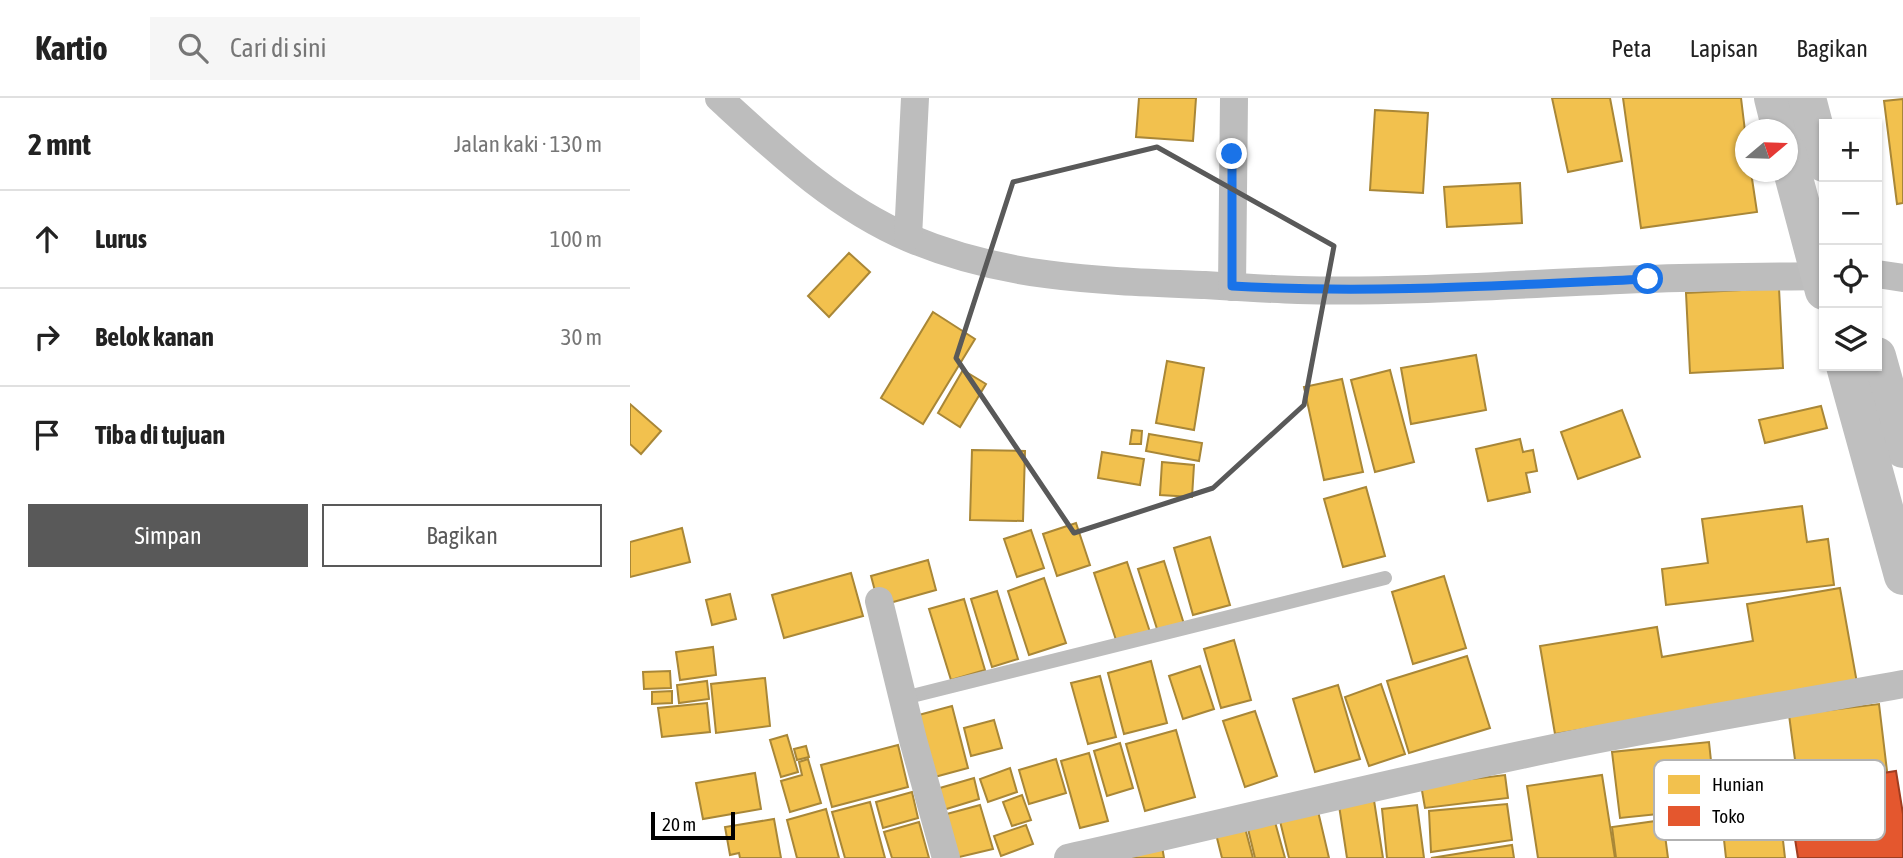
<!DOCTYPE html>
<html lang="id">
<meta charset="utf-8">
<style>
:root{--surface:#fff;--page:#f6f6f6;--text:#222;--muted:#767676;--line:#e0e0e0;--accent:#595959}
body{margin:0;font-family:"Asap Condensed",sans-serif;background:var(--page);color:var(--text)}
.controls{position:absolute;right:21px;top:21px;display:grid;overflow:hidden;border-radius:0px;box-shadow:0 2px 5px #0004}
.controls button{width:63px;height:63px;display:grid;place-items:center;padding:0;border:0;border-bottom:2px solid var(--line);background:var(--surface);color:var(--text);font:35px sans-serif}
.compass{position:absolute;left:1105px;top:21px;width:63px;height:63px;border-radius:50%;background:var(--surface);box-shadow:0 2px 5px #0004;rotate:71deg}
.scale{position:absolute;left:21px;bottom:18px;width:84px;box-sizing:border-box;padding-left:7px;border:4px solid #000;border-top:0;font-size:19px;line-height:24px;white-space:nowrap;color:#000;-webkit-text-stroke:5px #fff;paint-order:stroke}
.stop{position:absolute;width:21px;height:21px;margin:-16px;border:5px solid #1a73e8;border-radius:50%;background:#fff}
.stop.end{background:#1a73e8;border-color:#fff;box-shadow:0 2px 7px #0008}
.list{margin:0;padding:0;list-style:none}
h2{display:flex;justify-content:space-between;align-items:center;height:91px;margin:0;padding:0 28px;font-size:30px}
h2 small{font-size:23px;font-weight:400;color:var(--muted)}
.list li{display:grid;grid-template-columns:46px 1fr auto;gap:21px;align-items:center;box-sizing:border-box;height:98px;padding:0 28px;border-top:2px solid var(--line)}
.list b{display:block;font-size:26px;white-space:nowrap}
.list em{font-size:23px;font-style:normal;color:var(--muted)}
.actions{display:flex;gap:14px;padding:21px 28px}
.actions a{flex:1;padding:16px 0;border:2px solid var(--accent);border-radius:0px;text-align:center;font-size:24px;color:var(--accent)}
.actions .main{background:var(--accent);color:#fff}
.icon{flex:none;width:38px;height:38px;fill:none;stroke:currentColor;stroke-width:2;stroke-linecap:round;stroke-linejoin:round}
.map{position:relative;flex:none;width:1273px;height:760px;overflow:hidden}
header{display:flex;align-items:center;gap:42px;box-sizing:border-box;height:98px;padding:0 35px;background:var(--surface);border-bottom:2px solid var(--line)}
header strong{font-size:33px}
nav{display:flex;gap:38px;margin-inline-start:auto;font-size:24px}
.search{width:490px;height:63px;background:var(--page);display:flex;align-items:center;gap:18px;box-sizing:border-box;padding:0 24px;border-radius:0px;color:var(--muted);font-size:26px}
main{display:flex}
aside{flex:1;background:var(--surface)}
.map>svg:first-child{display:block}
.homes{fill:#f2c14e;stroke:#a98737;stroke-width:2}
.shops{fill:#e4572e;stroke:#a03d20;stroke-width:2}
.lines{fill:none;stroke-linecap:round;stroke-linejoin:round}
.lane{stroke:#bdbdbd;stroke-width:14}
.street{stroke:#bdbdbd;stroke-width:28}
.secondary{stroke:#bfbfbf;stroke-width:38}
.route{stroke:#1a73e8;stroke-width:9}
.marked{fill:none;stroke:#595959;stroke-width:5;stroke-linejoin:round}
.key{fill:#fff;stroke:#b2b2b2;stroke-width:2}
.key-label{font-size:19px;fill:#000}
</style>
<header>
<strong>Kartio</strong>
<div class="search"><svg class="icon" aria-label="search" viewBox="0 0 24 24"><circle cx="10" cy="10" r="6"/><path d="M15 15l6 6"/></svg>Cari di sini</div>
<nav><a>Peta</a><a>Lapisan</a><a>Bagikan</a></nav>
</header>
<main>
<aside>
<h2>2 mnt<small>Jalan kaki · 130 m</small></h2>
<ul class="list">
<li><svg class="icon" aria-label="ahead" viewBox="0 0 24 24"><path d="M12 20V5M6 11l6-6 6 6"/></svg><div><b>Lurus</b></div><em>100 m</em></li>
<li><svg class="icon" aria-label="right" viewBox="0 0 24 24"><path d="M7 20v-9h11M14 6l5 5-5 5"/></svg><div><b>Belok kanan</b></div><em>30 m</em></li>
<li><svg class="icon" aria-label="arrive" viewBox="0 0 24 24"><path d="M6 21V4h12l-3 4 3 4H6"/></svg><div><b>Tiba di tujuan</b></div></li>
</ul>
<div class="actions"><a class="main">Simpan</a><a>Bagikan</a></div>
</aside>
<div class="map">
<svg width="1273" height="760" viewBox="0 0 1273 760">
<rect width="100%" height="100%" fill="#fff"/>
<g class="homes">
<path d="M509 0H566L563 43 506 39Z"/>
<path d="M922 0H980L992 63 938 74Z"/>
<path d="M993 0H1111L1115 33V74H1121L1127 114 1011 130Z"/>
<path d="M1273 1V105L1267 106 1254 3Z"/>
<path d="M745 12 798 15 793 95 740 92Z"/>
<path d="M890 85 892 125 817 129 814 89Z"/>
<path d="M219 155 240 174 199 219 178 198Z"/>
<path d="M1149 190 1153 270 1060 275 1056 195Z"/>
<path d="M303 214 345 241 293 326 251 300Z"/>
<path d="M846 257 856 312 781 326 771 270Z"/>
<path d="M537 263 574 270 564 332 526 325Z"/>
<path d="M333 272 356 286 330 329 308 315Z"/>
<path d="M760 272 784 364 745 374 721 282Z"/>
<path d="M712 281 733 374 694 382 674 289Z"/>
<path d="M0 306 31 333 11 356 0 346Z"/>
<path d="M1191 308 1197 330 1135 345 1129 322Z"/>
<path d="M992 312 1010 359 948 381 931 334Z"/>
<path d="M502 332 512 333 511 346H500Z"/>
<path d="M519 336 572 345 569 363 516 353Z"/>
<path d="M890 341 893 354 903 352 907 373 896 375 900 394 858 403 846 351Z"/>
<path d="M342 352 395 353 393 423 340 422Z"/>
<path d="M472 354 514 361 510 387 468 380Z"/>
<path d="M532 364 564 367 562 399 530 397Z"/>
<path d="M736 389 755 458 713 469 694 401Z"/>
<path d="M1172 408 1177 444 1198 441 1204 487 1036 507 1032 471 1078 465 1072 421Z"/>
<path d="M446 425 460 467 427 478 413 436Z"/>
<path d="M52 430 60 464 0 479V444Z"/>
<path d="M401 432 414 470 387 479 374 441Z"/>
<path d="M580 439 600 507 563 517 544 450Z"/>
<path d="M298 462 306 492 249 508 241 478Z"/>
<path d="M534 463 554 526 528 534 508 471Z"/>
<path d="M497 464 521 537 488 548 464 475Z"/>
<path d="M221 475 233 518 154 540 142 497Z"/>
<path d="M814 478 836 550 783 566 762 494Z"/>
<path d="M414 480 436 545 399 557 378 493Z"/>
<path d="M1210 490 1227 585 925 636 910 548 1027 529 1032 559 1123 543 1117 506Z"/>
<path d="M367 493 388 561 362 569 341 501Z"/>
<path d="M100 496 106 521 82 527 76 502Z"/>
<path d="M334 501 355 572 321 582 299 511Z"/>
<path d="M604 542 621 602 591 610 574 551Z"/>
<path d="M83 549 86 577 50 582 46 554Z"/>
<path d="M837 558 860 630 779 655 757 583Z"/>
<path d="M521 563 537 625 494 636 478 575Z"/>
<path d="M570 568 584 611 553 621 539 578Z"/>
<path d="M40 573 41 590 14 591 13 574Z"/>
<path d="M470 578 486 639 458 646 441 585Z"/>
<path d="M135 580 140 628 86 635 81 586Z"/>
<path d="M77 583 79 601 49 605 47 587Z"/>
<path d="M751 586 775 656 739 668 715 599Z"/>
<path d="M708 587 730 661 685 674 663 601Z"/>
<path d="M42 593V605L22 606V594Z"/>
<path d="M77 605 80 634 32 639 28 610Z"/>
<path d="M1249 606 1257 673 1168 684 1159 617Z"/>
<path d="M322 608 338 670 301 680 285 618Z"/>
<path d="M625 613 647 678 615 689 593 623Z"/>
<path d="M364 622 372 650 341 658 334 630Z"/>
<path d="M546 632 565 699 515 713 496 646Z"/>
<path d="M157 637 168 674 151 679 140 642Z"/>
<path d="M1079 644 1086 710 990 720 982 654Z"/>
<path d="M490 645 503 690 477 698 464 653Z"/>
<path d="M268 647 278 689 202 709 191 667Z"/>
<path d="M176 648 179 659 167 662 164 651Z"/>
<path d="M459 655 478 723 450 730 431 663Z"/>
<path d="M178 661 191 705 160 714 151 683 172 677 169 664Z"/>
<path d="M426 661 436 695 399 706 389 672Z"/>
<path d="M380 670 387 694 358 704 350 681Z"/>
<path d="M125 675 131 711 73 721 66 685Z"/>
<path d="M875 677 878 700 795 710 791 687Z"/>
<path d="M972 677 985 760H908L897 688Z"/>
<path d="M344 680 349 701 310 713 303 692Z"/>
<path d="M282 694 288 720 253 730 246 704Z"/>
<path d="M743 696 753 760H717L708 701Z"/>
<path d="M392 697 401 722 382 728 373 704Z"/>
<path d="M1148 698 1155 760H1096L1090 705Z"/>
<path d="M240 704 255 760H215L202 714Z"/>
<path d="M877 706 882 742 801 754 799 713Z"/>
<path d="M350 707 363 751 325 760 313 717Z"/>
<path d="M787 707 794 760H757L752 711Z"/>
<path d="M687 709 699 760H659L649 719Z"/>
<path d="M196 711 209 760H167L157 722Z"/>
<path d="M144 721 151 760H110L109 755 100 757 95 729Z"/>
<path d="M1033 722 1038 760H986L982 729Z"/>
<path d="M289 724 299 760H262L254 734Z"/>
<path d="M645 724 655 760H625L618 731Z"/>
<path d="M614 726 623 760H592L585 732Z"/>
<path d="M396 727 403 746 371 758 364 738Z"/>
<path d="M882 747 884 760H801Z"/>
<path d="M532 748 534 760H499Z"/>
</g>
<path class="shops" d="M1266 673 1273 716V760H1168L1157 690Z"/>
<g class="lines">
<path class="lane" d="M274 600 755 480"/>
<g class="street">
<path d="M89 0C147 53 206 109 279 140 375 181 474 183 575 187 606 189 637 191 668 192 784 195 900 185 1016 181 1074 179 1132 179 1190 178"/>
<path d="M278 139 285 0"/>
<path d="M1247 176 1273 180"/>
<path d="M602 189 604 0"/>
<path d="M249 503 283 642 316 760"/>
<path d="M438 760C600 724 761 684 924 650 1040 626 1157 607 1273 586"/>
</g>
<g class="secondary">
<path d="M1143 0 1151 32"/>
<path d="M1177 0 1194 65"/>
<path d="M1157 54 1194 193"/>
<path d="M1247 258 1273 351"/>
<path d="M1215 268 1273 478"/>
</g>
</g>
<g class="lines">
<path class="route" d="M602 56V188C741 196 880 187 1018 181"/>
</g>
<path class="marked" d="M527 49 704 148 674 307 583 390 444 435 326 260 383 84Z"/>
<rect x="1024" y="662" width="231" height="80" rx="10" class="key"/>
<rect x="1038" y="677" width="32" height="19" fill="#f2c14e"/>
<rect x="1038" y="708" width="32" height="20" fill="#e4572e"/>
<g class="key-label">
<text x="1082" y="693">Hunian</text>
<text x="1082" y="725">Toko</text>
</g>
</svg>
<div class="controls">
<button>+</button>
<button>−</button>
<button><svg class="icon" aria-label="locate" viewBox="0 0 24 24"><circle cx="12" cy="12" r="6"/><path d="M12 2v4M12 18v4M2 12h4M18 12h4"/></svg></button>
<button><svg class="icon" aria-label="layers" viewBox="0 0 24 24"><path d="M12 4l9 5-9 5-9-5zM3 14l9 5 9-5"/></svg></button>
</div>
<svg class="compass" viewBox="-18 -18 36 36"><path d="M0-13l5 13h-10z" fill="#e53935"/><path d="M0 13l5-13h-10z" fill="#767676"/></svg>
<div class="scale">20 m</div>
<div class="stop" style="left:1018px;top:181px"></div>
<div class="stop end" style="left:602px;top:56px"></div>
</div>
</main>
